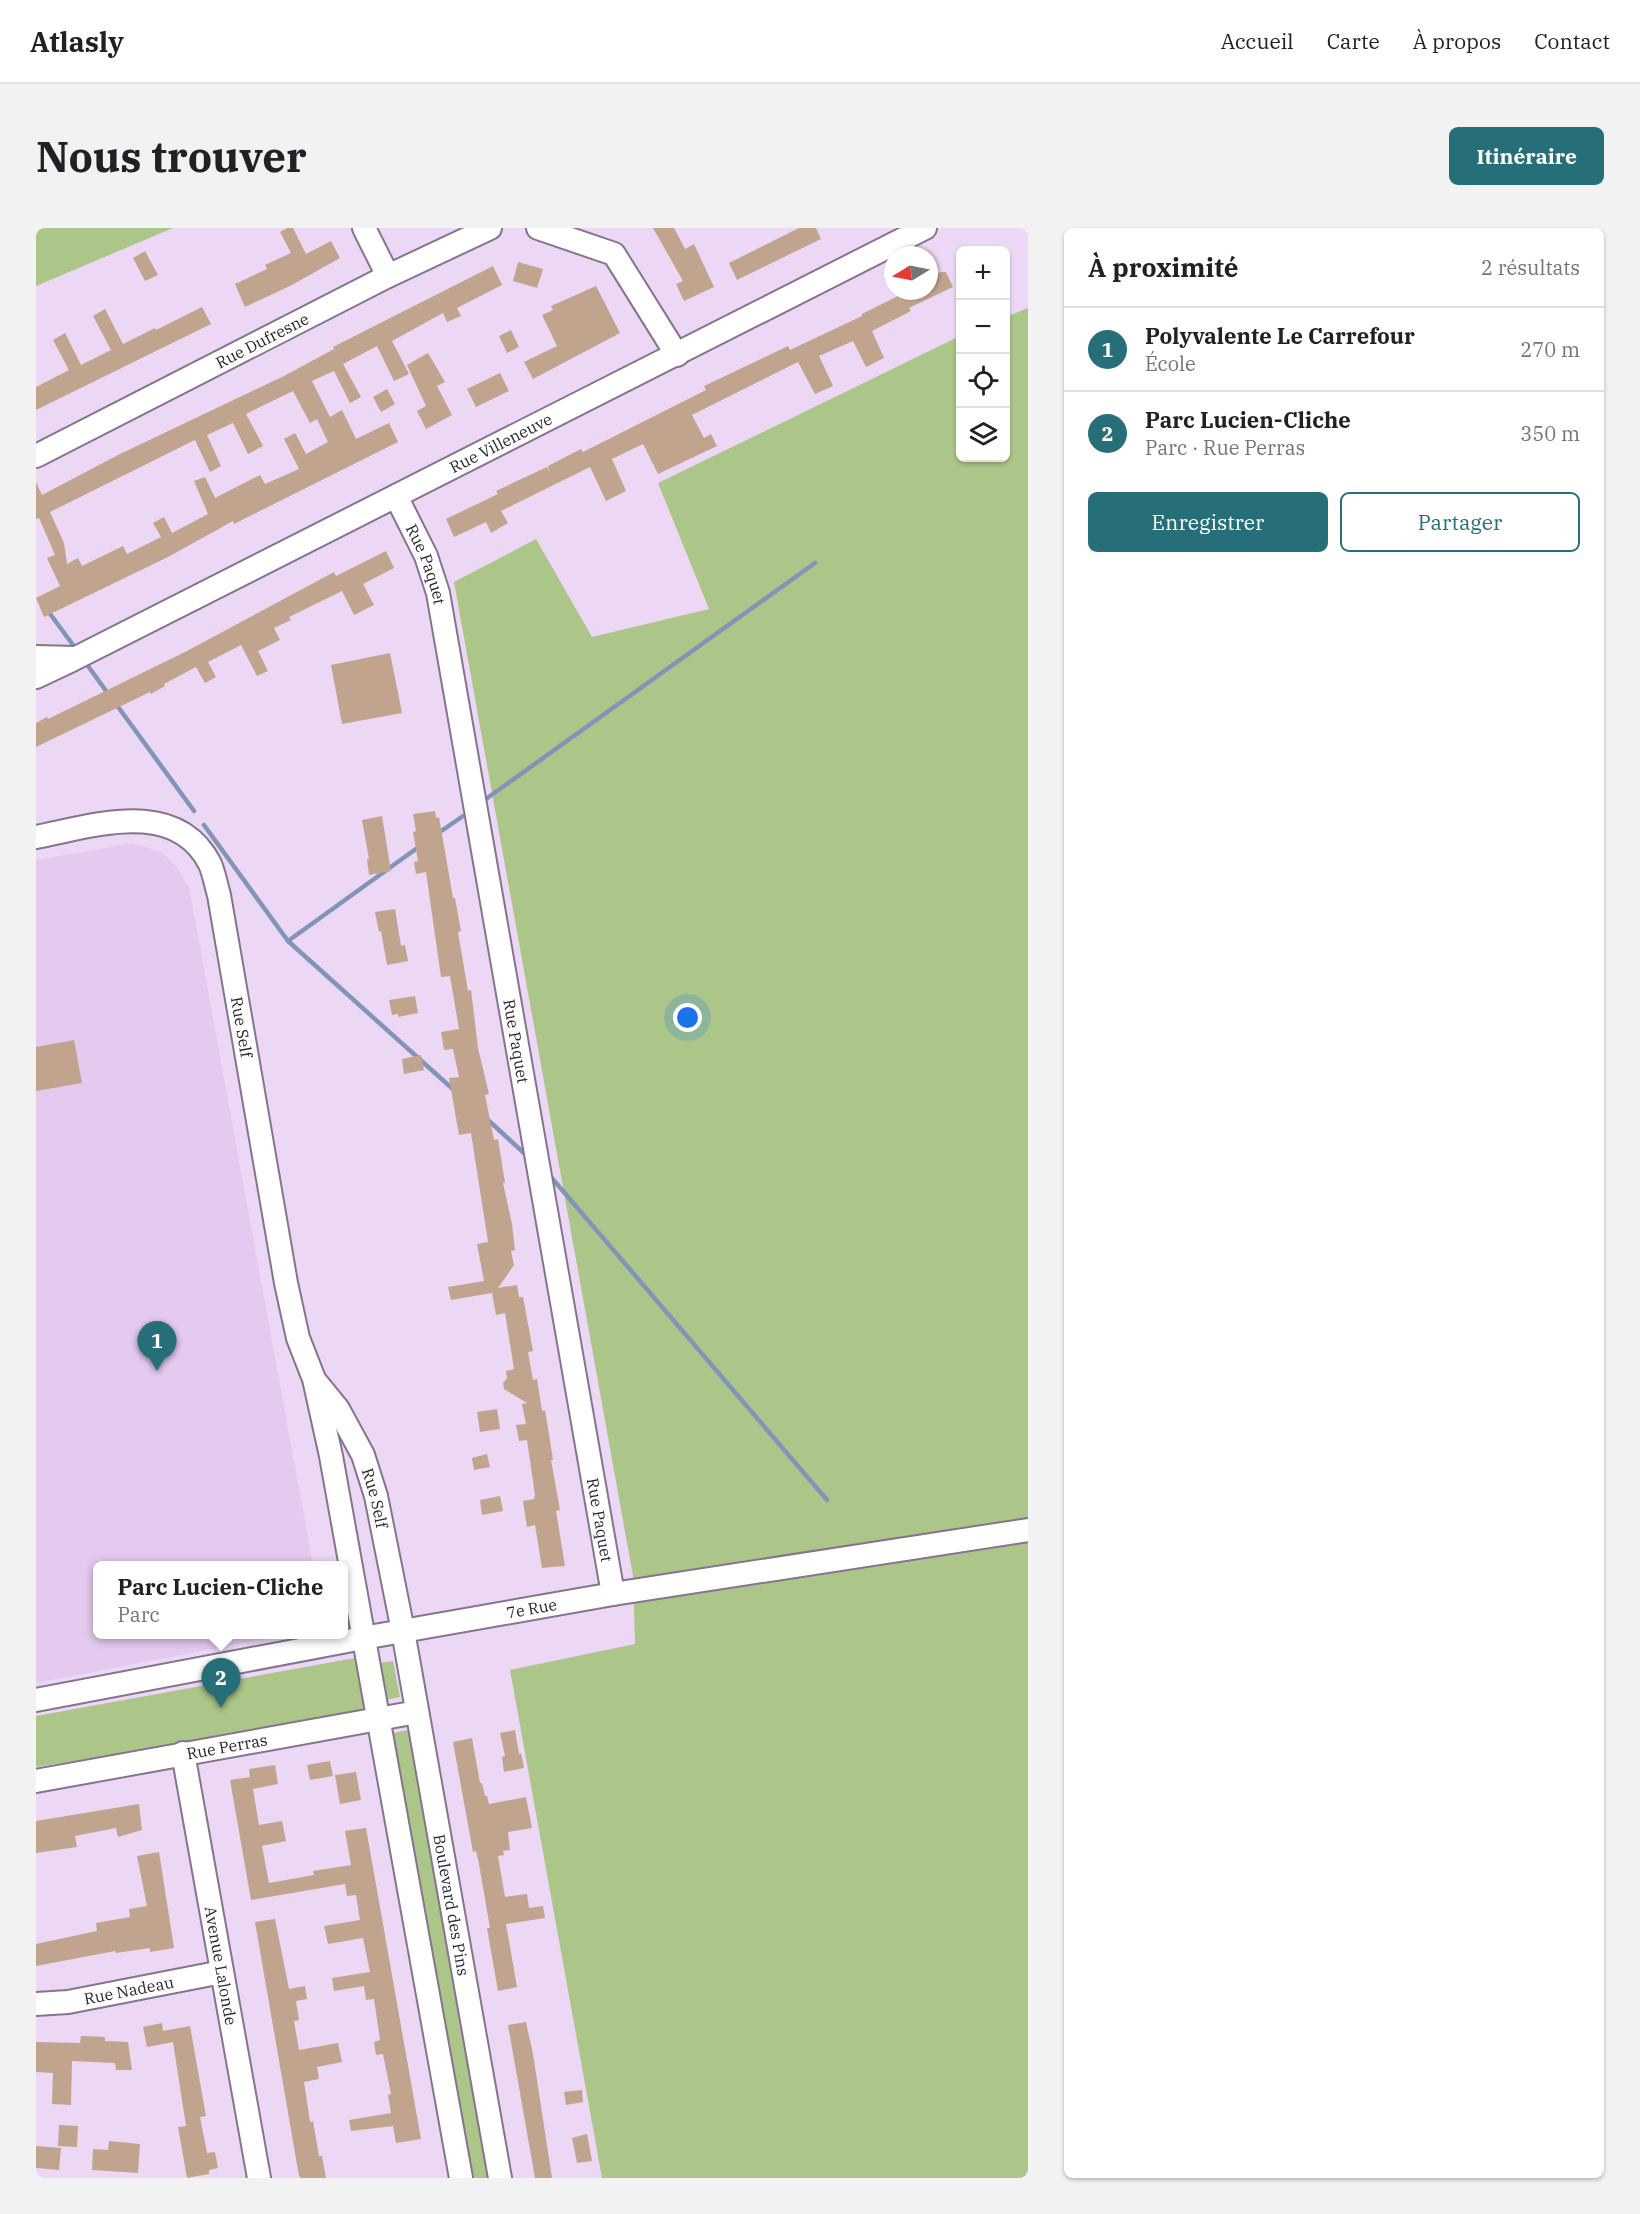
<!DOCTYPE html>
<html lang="fr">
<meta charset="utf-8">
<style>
:root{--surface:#fff;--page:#f2f2f2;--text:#202124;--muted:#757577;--line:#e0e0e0;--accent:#266f79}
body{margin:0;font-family:"IBM Plex Serif",serif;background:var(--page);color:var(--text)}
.controls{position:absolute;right:18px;top:18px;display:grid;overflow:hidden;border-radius:9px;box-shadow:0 2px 4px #0004}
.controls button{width:54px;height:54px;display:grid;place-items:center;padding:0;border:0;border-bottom:2px solid var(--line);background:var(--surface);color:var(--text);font:30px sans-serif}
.compass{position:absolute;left:848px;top:18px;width:54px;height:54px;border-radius:50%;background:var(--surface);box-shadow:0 2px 4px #0004;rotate:260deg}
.you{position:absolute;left:652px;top:790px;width:21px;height:21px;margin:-15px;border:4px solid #fff;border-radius:50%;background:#1a73e8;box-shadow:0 0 0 9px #1a73e833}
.badge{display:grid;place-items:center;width:39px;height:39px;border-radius:50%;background:var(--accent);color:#fff;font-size:20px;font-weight:700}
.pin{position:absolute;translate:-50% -50px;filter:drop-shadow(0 2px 3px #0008)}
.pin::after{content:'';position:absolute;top:32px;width:21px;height:18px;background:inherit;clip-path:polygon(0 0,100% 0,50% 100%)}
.popup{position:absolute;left:57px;top:1333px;width:255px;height:78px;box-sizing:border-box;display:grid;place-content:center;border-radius:9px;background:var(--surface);filter:drop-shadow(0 2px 4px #0005);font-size:20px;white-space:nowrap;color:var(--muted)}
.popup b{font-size:22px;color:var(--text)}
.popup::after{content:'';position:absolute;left:50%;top:100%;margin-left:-12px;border:12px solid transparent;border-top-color:var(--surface)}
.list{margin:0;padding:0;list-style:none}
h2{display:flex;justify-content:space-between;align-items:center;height:78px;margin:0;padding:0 24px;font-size:26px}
h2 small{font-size:20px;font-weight:400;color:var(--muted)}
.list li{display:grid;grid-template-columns:39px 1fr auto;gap:18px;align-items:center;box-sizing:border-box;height:84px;padding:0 24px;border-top:2px solid var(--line)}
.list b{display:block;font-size:22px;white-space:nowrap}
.list p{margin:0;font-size:20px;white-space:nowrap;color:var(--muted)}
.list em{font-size:20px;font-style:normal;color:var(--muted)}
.actions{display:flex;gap:12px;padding:18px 24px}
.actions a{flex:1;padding:14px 0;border:2px solid var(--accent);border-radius:9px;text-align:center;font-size:21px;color:var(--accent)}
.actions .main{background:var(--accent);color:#fff}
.icon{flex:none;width:33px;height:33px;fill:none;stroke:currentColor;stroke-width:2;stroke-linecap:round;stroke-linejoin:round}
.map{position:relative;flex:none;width:992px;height:1950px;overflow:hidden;border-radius:9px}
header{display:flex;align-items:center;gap:36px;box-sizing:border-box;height:84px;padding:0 30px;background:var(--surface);border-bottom:2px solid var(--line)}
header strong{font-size:28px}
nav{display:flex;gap:33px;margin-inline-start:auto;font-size:21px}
.intro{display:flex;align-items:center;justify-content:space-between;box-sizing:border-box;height:144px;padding:0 36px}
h1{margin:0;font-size:42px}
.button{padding:15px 27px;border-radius:9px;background:var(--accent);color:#fff;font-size:21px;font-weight:700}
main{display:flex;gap:36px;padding:0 36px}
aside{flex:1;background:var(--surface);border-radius:9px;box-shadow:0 2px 4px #0004}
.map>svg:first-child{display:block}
.built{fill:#e3caee}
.green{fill:#abc688}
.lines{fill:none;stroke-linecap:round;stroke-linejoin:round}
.stream{stroke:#8295b8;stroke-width:4.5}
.building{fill:#c0a48e;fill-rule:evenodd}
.minor-casing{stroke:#86748e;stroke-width:26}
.minor{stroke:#fff;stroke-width:22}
.labels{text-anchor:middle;stroke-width:4.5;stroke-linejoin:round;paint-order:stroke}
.street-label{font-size:16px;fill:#2b242f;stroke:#f7e7fe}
</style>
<header>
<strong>Atlasly</strong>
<nav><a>Accueil</a><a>Carte</a><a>À propos</a><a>Contact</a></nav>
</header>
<div class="intro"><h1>Nous trouver</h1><a class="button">Itinéraire</a></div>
<main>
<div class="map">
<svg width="992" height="1950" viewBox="0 0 992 1950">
<rect width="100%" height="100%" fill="#ecd8f5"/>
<path class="built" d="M97 615 125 624 140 638 153 659 277 1337 62 1338V1406L248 1407 0 1455V632Z"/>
<g class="green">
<path d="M0 0H137L0 58Z"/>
<path d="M992 80V1950H566L474 1442 599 1416 597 1348 418 354 500 311 556 409 673 381 622 255 924 108V230H969L970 89Z"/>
<path d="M319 1430 329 1486 0 1539V1488Z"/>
<path d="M357 1433 364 1469 350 1472 343 1435Z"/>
<path d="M372 1502 452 1950H436L357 1505Z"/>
</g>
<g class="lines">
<g class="stream">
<path d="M12 383 37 417"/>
<path d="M52 438 73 467"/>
<path d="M80 476 158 583"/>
<path d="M450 571 779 335"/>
<path d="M168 597 252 713 419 863"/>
<path d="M401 606 427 588"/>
<path d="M252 713 384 618"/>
<path d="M452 892 488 925"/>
<path d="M515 949 791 1272"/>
</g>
</g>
<g class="building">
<path d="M251 0H257L270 26 295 13 304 30 254 58 209 79 199 56 231 41 229 37 255 25 244 4Z"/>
<path d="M617 0H638L649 21 658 16 678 59 648 73 640 56 647 53Z"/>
<path d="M763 0H780L785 11 701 52 693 35Z"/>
<path d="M109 23 122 47 109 53 97 30Z"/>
<path d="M482 34 507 41 501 60 477 53Z"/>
<path d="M457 38 466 57 421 80 425 88 411 94 407 85 356 113 373 146 358 153 341 118 307 136 325 169 314 175 298 143 276 153 294 189 306 182 320 211 353 195 362 214 198 296 197 293 132 329 8 389 0 370 24 358 11 330 19 327 3 290 0 291V254L6 267 82 227 248 148 298 121 297 119ZM257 163 274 195 281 191 292 214 270 226 259 205 248 211 263 241 229 256 224 247 179 270 169 249 158 253 172 286 136 305 128 289 117 295 125 309 91 326 87 318 46 338 42 330 31 336 28 315 14 284 159 212 174 244 185 238 171 207 197 195 212 226 227 218 210 186Z"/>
<path d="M905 44H910L917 59 873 80 875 83 836 103 848 130 830 139 817 113 783 128 797 158 779 166 762 134 656 187 668 210 675 206 681 218 622 246 607 216 576 231 590 263 570 273 554 239 465 283 472 295 455 305 450 294 418 309 410 291 462 266 460 263 511 239 513 244 512 238 545 221 547 224 670 162 668 158 752 118 754 122 826 88V86L872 63H893V50Z"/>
<path d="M560 58 584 105 497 151 488 134 521 118 506 87 517 82 515 78Z"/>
<path d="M166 79 175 96 0 182V159L33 142 17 112 29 105 45 137 75 122 57 88 69 81 87 116 119 100 120 102Z"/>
<path d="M475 102 483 119 471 125 463 108Z"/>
<path d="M392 125 409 154 401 158 416 187 390 201 381 183 390 178 371 137Z"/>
<path d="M464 145 473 163 440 179 431 161Z"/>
<path d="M351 161 359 176 345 184 337 169Z"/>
<path d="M350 323 358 340 327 356 338 377 318 387 306 363 253 389 255 392 238 400 244 412 222 423 232 443 221 448 205 417 172 434 180 449 169 455 160 439 128 456 129 458 115 466 114 464 0 519V495L11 489 12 491 149 424 298 344 300 348Z"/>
<path d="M354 425 366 485 306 496 295 437Z"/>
<path d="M399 583 400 590 403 589 417 670H419L425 703 422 704 432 763 435 762 442 820 453 866 449 867 458 912 462 911 469 955H467L476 996 479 1022 475 1023 478 1037 462 1060 481 1057 483 1069H487L497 1123 492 1124 497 1152 501 1151 506 1183 509 1182 513 1206 517 1232H515L524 1282 520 1283 529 1338 506 1340 499 1297 491 1299 487 1273 498 1271 499 1267 491 1212 483 1213 480 1197 490 1196 486 1176 491 1175 468 1161 467 1155 471 1150 470 1143 478 1141 469 1085 460 1087 456 1065 415 1072 412 1059 448 1053 441 1016 452 1014 435 905 423 907 413 850 423 849 417 821 408 822 405 804 423 801 414 748 405 749 390 644 380 646 378 634 382 633 377 604 380 603 377 586Z"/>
<path d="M346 588 355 643 333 647 331 631H333L326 592Z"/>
<path d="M359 681 365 718 369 717 372 733 351 737 345 703 343 704 339 684Z"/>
<path d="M379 768 382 785 362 789V786L356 787 353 772Z"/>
<path d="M38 812 46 855 0 863V819Z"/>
<path d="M385 827 388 842 368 846 366 831Z"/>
<path d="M461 1181 464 1201 444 1204 441 1184Z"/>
<path d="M451 1226 454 1239 438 1242 436 1230Z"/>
<path d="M464 1268 467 1283 446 1287 444 1272Z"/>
<path d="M479 1502 483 1526 485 1525 488 1540 468 1544 466 1529 469 1528 464 1505Z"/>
<path d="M436 1510 444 1555H446L449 1568H451L453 1576 490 1569 496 1600 472 1604 474 1622 467 1623 468 1627 462 1628 469 1669 491 1666 493 1680 507 1678 509 1690 470 1696 481 1759 462 1763 451 1700H454L443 1636 440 1623 437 1624 417 1514Z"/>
<path d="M294 1533 297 1548 274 1552 271 1537Z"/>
<path d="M239 1537 242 1556 217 1561 223 1597 246 1593 250 1613 226 1618 233 1655 278 1647 277 1643 315 1637 309 1603 330 1600 385 1911 360 1915 357 1898 315 1903 313 1892 355 1885 352 1867 355 1866 347 1826 340 1827 338 1814 344 1812 338 1771 330 1772 328 1758 298 1763 296 1750 334 1744 327 1710 292 1716 288 1698 324 1692 320 1667 311 1668 309 1656 215 1672 194 1552 214 1549 213 1541Z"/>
<path d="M320 1544 325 1572 304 1576 299 1547Z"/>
<path d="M103 1576 106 1602 82 1609 80 1600 39 1608 41 1619 0 1625V1593Z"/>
<path d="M123 1624 138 1720 114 1724V1720L80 1725 79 1723 0 1738V1716L61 1703 60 1695 94 1689 93 1681 111 1678 101 1628Z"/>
<path d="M239 1691 253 1761 269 1758 271 1771 260 1773 263 1792 258 1793 263 1822 302 1815 306 1834 281 1839 283 1851 268 1854 274 1894 277 1893 283 1928H286L290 1950H265L263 1948 219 1694Z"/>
<path d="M490 1794 497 1826 516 1950H499L472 1797Z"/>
<path d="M126 1795 127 1803 154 1798 170 1888 164 1889 171 1925 179 1924 182 1940 173 1942V1946L151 1950 142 1899 150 1898 137 1814 111 1819 107 1799Z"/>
<path d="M45 1808 69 1809V1813L92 1814 96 1842H80L79 1835 36 1833 35 1877 16 1876 17 1845 0 1844V1814L44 1815Z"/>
<path d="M546 1862 547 1874 530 1877 528 1864Z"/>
<path d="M23 1897 42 1898 41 1919 22 1918Z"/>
<path d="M551 1906 556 1933 541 1935 536 1910Z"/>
<path d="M73 1913 104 1916 102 1945 56 1942 57 1921 72 1922Z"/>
<path d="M0 1918 25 1920 23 1942 0 1940Z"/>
</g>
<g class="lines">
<g class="minor-casing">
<g id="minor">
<path d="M328 0 352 48"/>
<path d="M502 0 578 26 641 127"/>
<path id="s1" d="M0 228 352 48 454 0"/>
<path id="s2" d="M360 268 390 328 402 365 577 1366"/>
<path id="s3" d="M0 429 40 430 889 0"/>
<path d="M0 449 36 432"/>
<path id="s4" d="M0 609C57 598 140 569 174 636 178 645 180 657 183 667L250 1055 262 1110 278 1151 295 1228 425 1950"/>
<path id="s5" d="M280 1154 302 1181 327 1227 340 1268 367 1403 464 1950"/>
<path id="s6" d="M0 1472 327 1410 577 1366 992 1302"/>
<path id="s7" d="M147 1525 223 1950"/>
<path id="s8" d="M0 1553 381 1484"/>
<path id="s9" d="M0 1776 32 1774 186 1744"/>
</g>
</g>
<use href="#minor" class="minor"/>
</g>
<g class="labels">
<g class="street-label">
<text dy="6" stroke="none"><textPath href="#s1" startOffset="254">Rue Dufresne</textPath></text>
<text dy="6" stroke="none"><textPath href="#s3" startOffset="516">Rue Villeneuve</textPath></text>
<text dy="6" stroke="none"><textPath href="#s2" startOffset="75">Rue Paquet</textPath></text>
<text dy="6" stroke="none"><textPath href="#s4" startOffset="358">Rue Self</textPath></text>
<text dy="6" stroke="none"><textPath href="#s2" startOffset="561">Rue Paquet</textPath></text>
<text dy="6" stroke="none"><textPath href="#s5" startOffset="132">Rue Self</textPath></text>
<text dy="6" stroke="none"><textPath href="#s2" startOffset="1047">Rue Paquet</textPath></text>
<text dy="6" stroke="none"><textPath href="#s6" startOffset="504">7e Rue</textPath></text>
<text dy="6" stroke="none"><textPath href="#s8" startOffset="194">Rue Perras</textPath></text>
<text dy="6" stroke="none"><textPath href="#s5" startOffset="546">Boulevard des Pins</textPath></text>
<text dy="6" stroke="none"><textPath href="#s7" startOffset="216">Avenue Lalonde</textPath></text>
<text dy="6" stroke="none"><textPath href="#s9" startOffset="94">Rue Nadeau</textPath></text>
</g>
</g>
</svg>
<div class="controls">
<button>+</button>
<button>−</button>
<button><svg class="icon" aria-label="locate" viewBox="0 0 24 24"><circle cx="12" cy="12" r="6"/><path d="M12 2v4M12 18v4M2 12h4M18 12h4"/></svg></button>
<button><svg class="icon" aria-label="layers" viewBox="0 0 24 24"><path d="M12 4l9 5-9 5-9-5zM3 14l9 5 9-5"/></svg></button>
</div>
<svg class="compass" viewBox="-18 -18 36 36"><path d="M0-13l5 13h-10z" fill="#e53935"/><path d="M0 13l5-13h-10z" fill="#757577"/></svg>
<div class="you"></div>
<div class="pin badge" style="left:121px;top:1143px">1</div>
<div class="pin badge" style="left:185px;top:1480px">2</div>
<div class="popup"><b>Parc Lucien-Cliche</b>Parc</div>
</div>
<aside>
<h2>À proximité<small>2 résultats</small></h2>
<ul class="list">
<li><span class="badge">1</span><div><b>Polyvalente Le Carrefour</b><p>École</p></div><em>270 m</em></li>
<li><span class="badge">2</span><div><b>Parc Lucien-Cliche</b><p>Parc · Rue Perras</p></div><em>350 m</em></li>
</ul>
<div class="actions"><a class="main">Enregistrer</a><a>Partager</a></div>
</aside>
</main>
